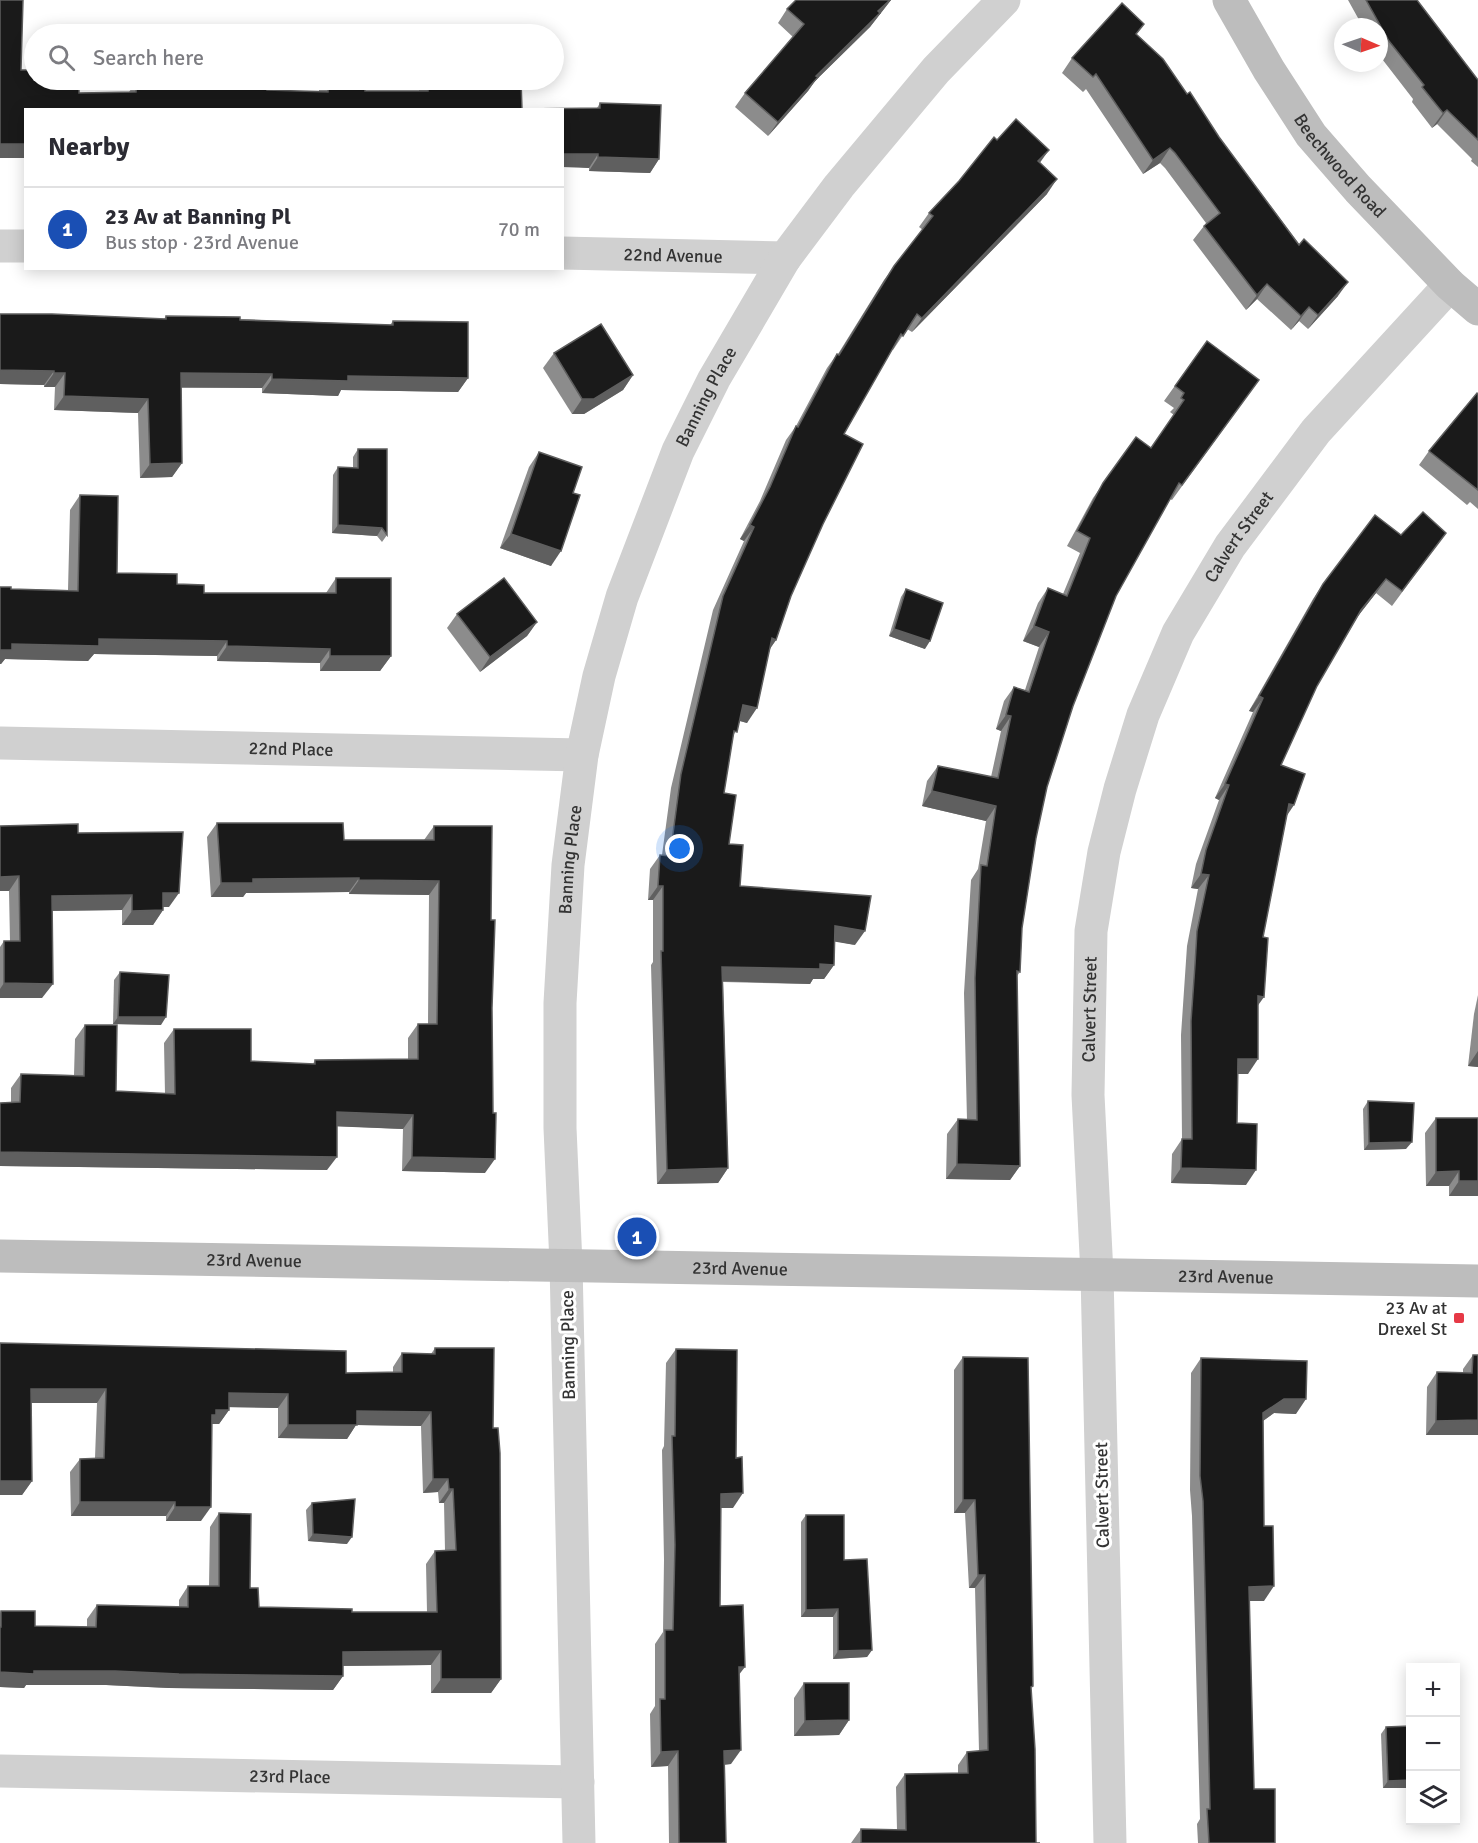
<!DOCTYPE html>
<meta charset="utf-8">
<style>
:root{--surface:#fff;--page:#f7f7f7;--text:#2b2b33;--muted:#7c7c81;--line:#e1e1e2;--accent:#0b8043}
body{margin:0;font-family:Signika,sans-serif;background:var(--page);color:var(--text)}
.controls{position:absolute;right:18px;bottom:18px;display:grid;overflow:hidden;border-radius:0px;box-shadow:0 3px 15px #0003}
.controls button{width:54px;height:54px;display:grid;place-items:center;padding:0;border:0;border-bottom:2px solid var(--line);background:var(--surface);color:var(--text);font:30px sans-serif}
.compass{position:absolute;left:1334px;top:18px;width:54px;height:54px;border-radius:50%;background:var(--surface);box-shadow:0 3px 15px #0003;rotate:92deg}
.you{position:absolute;left:680px;top:849px;width:21px;height:21px;margin:-15px;border:4px solid #fff;border-radius:50%;background:#1a73e8;box-shadow:0 0 0 9px #1a73e833}
.badge{display:grid;place-items:center;width:39px;height:39px;border-radius:50%;background:var(--accent);color:#fff;font-size:20px;font-weight:700}
.pin{position:absolute;translate:-50% -50%;border:3px solid #fff;box-shadow:0 2px 6px #0006}
.list{margin:0;padding:0;list-style:none}
h2{display:flex;justify-content:space-between;align-items:center;height:78px;margin:0;padding:0 24px;font-size:26px}
h2 small{font-size:20px;font-weight:400;color:var(--muted)}
.list li{display:grid;grid-template-columns:39px 1fr auto;gap:18px;align-items:center;box-sizing:border-box;height:84px;padding:0 24px;border-top:2px solid var(--line)}
.list b{display:block;font-size:22px;white-space:nowrap}
.list p{margin:0;font-size:20px;white-space:nowrap;color:var(--muted)}
.list em{font-size:20px;font-style:normal;color:var(--muted)}
.icon{flex:none;width:33px;height:33px;fill:none;stroke:currentColor;stroke-width:2;stroke-linecap:round;stroke-linejoin:round}
.map{position:relative;flex:none;width:1478px;height:1843px;overflow:hidden}
.search{position:absolute;background:var(--surface);box-shadow:0 3px 15px #0003;left:24px;top:24px;width:540px;height:66px;display:flex;align-items:center;gap:15px;box-sizing:border-box;padding:0 21px;border-radius:33px;color:var(--muted);font-size:22px}
.panel{position:absolute;background:var(--surface);box-shadow:0 3px 15px #0003;left:24px;top:108px;width:540px;height:162px;border-radius:0px}
.map>svg:first-child{display:block}
.lines{fill:none;stroke-linecap:round;stroke-linejoin:round}
.street{stroke:#d0d0d0;stroke-width:33}
.secondary{stroke:#bdbdbd;stroke-width:33}
.wall{fill:#8c8c8c}
.shaded-wall{fill:#5f5f5f}
.building{fill:#1a1a1a;stroke:#5f5f5f;stroke-width:1.5}
.poi-dot{fill:#e63946;stroke:#fff;stroke-width:2}
.labels{text-anchor:middle;stroke-width:6;stroke-linejoin:round;paint-order:stroke}
.street-label{font-size:18px;fill:#333;stroke:#fff}
.poi-label{font-size:18px;fill:#333;stroke:#fff;text-anchor:end}
</style>
<div class="map">
<svg width="1478" height="1843" viewBox="0 0 1478 1843">
<rect width="100%" height="100%" fill="#fff"/>
<g class="lines">
<g class="street">
<path d="M0 246H26"/>
<path id="s1" d="M562 253 785 258"/>
<path id="s2" d="M0 743 582 755"/>
<path id="s3" d="M0 1771 578 1782"/>
<path id="s4" d="M579 1843 566 1264 560 1128V1003L568 865 582 755 599 676 622 597 678 451 714 379 785 258 839 186 936 70 1004 0"/>
<path id="s5" d="M1110 1843 1097 1274 1088 1095 1091 931 1104 852 1120 789 1143 715 1178 633 1230 546 1316 431 1450 285"/>
</g>
<g class="secondary">
<path id="s6" d="M1229 0 1269 70 1311 135 1358 189 1450 285 1478 309"/>
<path id="s7" d="M0 1256 1478 1281"/>
</g>
</g>
<g class="wall">
<path d="M0 0 21 70 59 87 79 93 129 92 137 81 200 82 201 80H240V81L267 90 319 92V83L322 80H365V91H419V86L424 80H521L522 109 597 108 600 103 659 159 650 173 589 171V168L26 110V158H0Z"/>
<path d="M796 0H891L870 27 815 81 808 91 768 136 735 107 745 93 793 37 778 23 787 9Z"/>
<path d="M1348 0H1417L1478 80V167L1471 161 1472 159 1437 124 1432 128 1412 102 1413 99 1379 55V27H1363Z"/>
<path d="M1137 35 1187 94 1338 296 1308 329 1299 321 1291 330 1257 299 1246 310 1193 240 1204 226 1206 223 1165 168 1160 163 1143 174 1086 89 1083 92 1062 73 1072 58Z"/>
<path d="M997 140 1039 163 1047 194 912 332 907 329 893 350 892 349 844 434 823 524 791 596 776 640 770 649 747 723 740 721 732 739 724 793 729 844 740 886 855 945 835 941 834 965 824 979H813L810 984 723 982 728 1168 718 1183 657 1184 651 965 653 962V900H648L650 869 660 855H662L671 788 713 610 744 541 740 539 760 501 786 440 796 426 827 368 837 354H838L884 280 923 230 919 227 929 213 959 181Z"/>
<path d="M0 314 164 319 166 316 390 325 393 321 468 378 458 392 341 390 338 396 262 393V388H181L182 463 172 477 140 478 138 413 54 410 55 387H44V385L0 384Z"/>
<path d="M1207 341 1259 380 1172 500 1170 499 1116 596 1073 706 1047 787 1036 838 1022 928 1020 972 1017 976 1020 1166 1010 1180 946 1179 947 1134 958 1119 967 1120 964 993 971 880 978 869 986 821 922 806 927 781 938 766 991 777 1001 731 996 729 1004 701 1014 687 1025 690 1039 647 1023 641 1038 603 1048 588 1063 594 1080 553 1067 546 1093 498 1136 437 1151 448 1174 415 1170 412 1174 408 1164 401Z"/>
<path d="M554 353 633 375 623 390 584 414H572L543 368Z"/>
<path d="M1478 394V509L1470 502 1467 505 1419 465 1429 451Z"/>
<path d="M358 449 387 535 382 542 377 536 332 533 333 475 338 467 353 468V457Z"/>
<path d="M539 452 573 493 551 566 500 548 529 467Z"/>
<path d="M80 495 117 573 177 584 204 593H326L336 578 391 656 380 671H320V663L217 661V656L94 654 88 661 5 659 1 664H0V587L11 589 68 590 70 510Z"/>
<path d="M1446 533 1392 606 1376 593 1358 616 1317 686 1281 765 1287 815 1263 937 1258 1005 1248 1074H1237V1123L1246 1185 1171 1183 1172 1154 1182 1139 1181 1035 1187 946 1198 889 1191 888 1196 864 1219 800 1215 798 1253 712 1249 711 1313 599 1323 584 1401 535Z"/>
<path d="M906 589 925 649 889 636 901 597Z"/>
<path d="M457 614 537 622 527 636 480 672 447 628Z"/>
<path d="M217 823 344 840H424L434 826 485 1173 402 1171 403 1129 337 1126 327 1170 0 1166V1103L11 1102V1088L21 1074 74 1075 75 1039 85 1025 116 1091 165 1094 164 1043 174 1029 251 1061 313 1064 315 1060 408 1059V1038L418 1024H428L429 895 349 894V892L246 893 243 897H211L207 837Z"/>
<path d="M0 826 78 833 169 907H163V910L153 925H122V910L52 911 42 998H0V947L4 941H10L9 891H0Z"/>
<path d="M120 972 161 1025 113 1024 114 980Z"/>
<path d="M1478 995V1067L1468 1066 1474 1014Z"/>
<path d="M1368 1101 1406 1149 1364 1150 1363 1109Z"/>
<path d="M1436 1118H1478V1196H1449V1186H1426L1425 1133Z"/>
<path d="M0 1343 346 1373 393 1372V1367L402 1353 431 1354 435 1348 493 1428 501 1679 491 1693H431V1665L343 1666V1676L333 1690 169 1688 106 1685H26L24 1688 0 1687V1613L1 1611 35 1626 87 1627V1619L97 1605 179 1607V1600L188 1586H209L210 1527 219 1513 259 1607 352 1612H427L426 1564 435 1551 445 1550 444 1503H439L438 1492 423 1493 421 1426 356 1425 347 1439 278 1438V1408L229 1407V1410L219 1424H211L201 1521H166V1516H71L70 1472 80 1459 95 1458 97 1403H31L32 1481 22 1495Z"/>
<path d="M676 1349 733 1508H721L720 1606 739 1674 731 1764 725 1765 726 1843H669L668 1766 651 1767 650 1714 655 1706V1644L663 1632 664 1560 662 1450 664 1446 666 1363Z"/>
<path d="M1473 1355H1478V1435H1426L1427 1387 1437 1372H1463V1369Z"/>
<path d="M963 1357 1031 1689 1036 1843H1040H851L861 1829 897 1830 896 1787 905 1774 958 1773V1765L967 1752 979 1751 975 1588H969L965 1513H954V1370Z"/>
<path d="M1201 1358 1296 1414 1274 1413 1263 1421 1264 1601H1249L1254 1789 1275 1843H1198L1197 1824 1200 1819 1192 1516 1190 1490 1191 1373Z"/>
<path d="M312 1503 347 1544 308 1541 306 1510Z"/>
<path d="M806 1515 872 1650 867 1657 833 1659V1617H801V1522Z"/>
<path d="M804 1683 849 1720 839 1735 794 1736V1698Z"/>
<path d="M1410 1726V1788H1383L1381 1734 1386 1727Z"/>
</g>
<g class="shaded-wall">
<path d="M888 0H891L870 27 815 81 808 91 768 136 778 122 816 76Z"/>
<path d="M1447 110 1437 124 1432 128 1443 113Z"/>
<rect x="0" y="144" width="26" height="14"/>
<path d="M1170 148 1160 163 1143 174 1153 160Z"/>
<path d="M1049 150 1039 164 1038 161Z"/>
<path d="M562 154H598L589 168 562 167Z"/>
<path d="M598 157 659 159 650 173 589 171Z"/>
<path d="M1057 179 1047 194 912 332 922 318Z"/>
<path d="M1348 282 1338 296 1308 329 1318 315Z"/>
<path d="M1267 284 1257 299 1246 310 1257 295Z"/>
<path d="M1309 307 1299 321 1291 330 1301 316Z"/>
<path d="M0 370 54 371 44 385 0 384Z"/>
<path d="M54 373H65L55 387H44Z"/>
<path d="M181 373 272 374 262 388 171 387Z"/>
<path d="M633 375 623 390 584 414H572L582 399Z"/>
<path d="M348 376 468 378 458 392 341 390 338 396 262 393 272 379Z"/>
<path d="M64 396 148 399 138 413 54 410Z"/>
<path d="M182 463 172 477 140 478 150 464Z"/>
<path d="M338 525 382 528 377 536 332 533Z"/>
<path d="M750 525 754 527 744 541 740 539Z"/>
<path d="M511 534 561 551 551 566 500 548Z"/>
<path d="M1386 579 1376 593 1351 625 1361 610Z"/>
<path d="M537 622 527 636 480 672 490 657Z"/>
<path d="M1034 626 1049 632 1039 647 1023 641Z"/>
<path d="M894 629 930 641 925 649 889 636Z"/>
<path d="M772 638 776 640 766 654Z"/>
<path d="M99 639 227 641 217 656 94 654 88 661 5 659 1 664H0V650L12 644Z"/>
<path d="M227 646 330 649 320 663 217 661Z"/>
<path d="M330 656H391L380 671H320Z"/>
<path d="M1259 696 1263 698 1253 712 1249 711Z"/>
<path d="M743 705 757 708 747 723 733 719Z"/>
<path d="M1006 715 1011 716 1001 731 996 729Z"/>
<path d="M1225 784 1229 785 1219 800 1215 798Z"/>
<path d="M932 791 996 806 986 821 922 806Z"/>
<path d="M1289 804 1294 805 1284 820Z"/>
<path d="M1201 874 1209 875 1198 889 1191 888Z"/>
<path d="M19 876 9 891H0V877Z"/>
<path d="M359 878 349 892 246 893 243 897H211L221 883 253 879Z"/>
<path d="M359 880 439 881 429 895 349 894Z"/>
<path d="M658 886H663L653 900H648Z"/>
<path d="M163 893H179L169 907H153Z"/>
<path d="M132 895 122 910 42 911 52 896Z"/>
<path d="M163 910 153 925H122L132 911Z"/>
<path d="M835 926 865 931 855 945 825 940Z"/>
<path d="M820 964 834 965 824 979H813L810 984 712 981 722 967Z"/>
<path d="M4 983 53 984 42 998H0V989Z"/>
<path d="M1258 996 1264 997 1254 1011Z"/>
<path d="M118 1017H166L161 1025 113 1024Z"/>
<path d="M1478 1051V1067L1468 1066Z"/>
<path d="M1238 1059H1258L1248 1074H1227Z"/>
<path d="M337 1112 413 1115 403 1129 327 1126Z"/>
<path d="M1412 1142 1406 1149 1364 1150 1369 1143Z"/>
<path d="M0 1152 337 1157 327 1170 0 1166Z"/>
<path d="M412 1157 495 1159 485 1173 402 1171Z"/>
<path d="M957 1164 1020 1166 1010 1180 946 1179Z"/>
<path d="M728 1168 718 1183 657 1184 667 1170Z"/>
<path d="M1181 1168 1256 1170 1246 1185 1171 1183Z"/>
<path d="M1459 1171 1449 1186H1426L1436 1172Z"/>
<path d="M1459 1181H1478V1196H1449Z"/>
<path d="M31 1389H106L97 1403H21Z"/>
<path d="M229 1393 288 1394 278 1408 220 1407Z"/>
<path d="M1284 1399H1306L1296 1414 1274 1413 1253 1428 1263 1413Z"/>
<path d="M216 1410H229L219 1424H210L202 1429Z"/>
<path d="M357 1411 431 1412 421 1426 356 1425 347 1439 278 1438 288 1425Z"/>
<path d="M1478 1420V1435H1426L1436 1421Z"/>
<path d="M433 1479H448L438 1492 423 1493Z"/>
<path d="M0 1481H32L22 1495H0Z"/>
<path d="M449 1489H453L444 1503H439Z"/>
<path d="M743 1493 733 1508H710L721 1494Z"/>
<path d="M963 1500H975L965 1513H954Z"/>
<path d="M80 1502H175L166 1516H71Z"/>
<path d="M175 1507H211L201 1521H166Z"/>
<path d="M313 1534 352 1537 347 1544 308 1541Z"/>
<path d="M978 1575H985L975 1588H969Z"/>
<path d="M1274 1586 1264 1601H1238L1249 1587Z"/>
<path d="M838 1609 833 1617H801L806 1610Z"/>
<path d="M872 1650 867 1657 833 1659 838 1651Z"/>
<path d="M441 1651 431 1665 333 1666 343 1652Z"/>
<path d="M739 1667H745L734 1681Z"/>
<path d="M34 1671H115L343 1676 333 1690 169 1688 106 1685H26L24 1688 0 1687V1672Z"/>
<path d="M441 1679H501L491 1693H431Z"/>
<path d="M849 1720 839 1735 794 1736 805 1721Z"/>
<path d="M741 1750 731 1764 714 1765 724 1751Z"/>
<path d="M678 1751 668 1766 651 1767 661 1752Z"/>
<path d="M1410 1780V1788H1383L1388 1781Z"/>
</g>
<g class="building">
<path d="M0 0H23L21 70H34V80H60L59 87H79V93L136 92 137 81 209 82V80H240V81L267 82V90L328 92 329 80H365V91H428L429 80H521L522 109 600 108V103L661 105 659 159 598 157V154H562V110H26V144H0Z"/>
<path d="M796 0H890L878 11 880 13 816 76 818 77 778 122 745 93 804 24 787 9Z"/>
<path d="M1366 0H1417L1478 80V140L1447 110 1443 113 1422 87 1424 85 1389 41Z"/>
<path d="M1122 3 1144 24 1136 34 1163 59 1187 94 1190 92 1219 137 1299 245 1304 239 1348 282 1318 315 1309 307 1301 316 1267 284 1257 295 1204 226 1220 213 1175 153 1170 148 1153 160 1096 74 1093 77 1072 58Z"/>
<path d="M1016 119 1049 150 1038 161 1057 179 922 318 917 314 903 336 901 334 844 434 863 444 823 524 791 596 776 640 772 638 757 708 743 705 737 732 734 731 724 793 736 795 729 844 743 845 740 886 871 896 865 931 835 926 834 965 820 964V969L722 967 728 1168 667 1170 661 951H663V886H658L660 855 670 856 681 774 723 596 754 527 750 525 770 487 796 426 798 427 837 354 839 355 894 266 933 216 929 213 959 181 994 137 997 140Z"/>
<path d="M0 314H52L166 319V316L240 317V320L393 325V321L468 322V378L348 376V381L272 379V374L181 373 182 463 150 464 148 399 64 396 65 373H54V371L0 370Z"/>
<path d="M601 324 633 375 594 399H582L554 353Z"/>
<path d="M1207 341 1259 380 1182 485 1179 483 1116 596 1073 706 1047 787 1036 838 1022 928 1020 972 1017 971 1020 1166 957 1164 958 1119 977 1120 975 978 981 865 987 866 996 806 932 791 938 766 998 778 1011 716 1006 715 1014 687 1029 692 1049 632 1034 626 1048 588 1067 596 1090 538 1077 531 1103 483 1136 437 1151 448 1184 400 1181 398 1184 393 1175 386Z"/>
<path d="M1477 393 1478 394V490L1429 451Z"/>
<path d="M358 449H387V535L382 528 338 525V467L358 468Z"/>
<path d="M539 452 582 467 573 493 580 495 561 551 511 534Z"/>
<path d="M80 495 118 496 117 573 177 574V584L204 585V593H336V578H391V656H330V649L227 646V641L99 639V646L12 644V650H0V587H11V589L78 591Z"/>
<path d="M1423 512 1446 533 1402 591 1386 579 1361 610 1317 686 1281 765 1305 774 1294 805 1289 804 1263 937 1268 938 1264 997 1258 996V1059H1238L1237 1123 1257 1124 1256 1170 1181 1168 1182 1139H1192L1191 1021 1195 965 1197 931 1209 875 1201 874 1206 850 1229 785 1225 784 1263 698 1259 696 1323 584 1375 515 1401 535Z"/>
<path d="M504 578 537 622 490 657 457 614Z"/>
<path d="M906 589 943 603 930 641 894 629Z"/>
<path d="M217 823H343L344 840H434V826H492L491 920H495L492 1008 493 1113H496L495 1159 412 1157 413 1115 337 1112V1157L0 1152V1103L20 1102 21 1074 84 1076 85 1025H117L116 1091 175 1094 174 1029H251V1061L315 1064V1060L418 1059V1024H437L439 881 359 880V878L253 879V883H221Z"/>
<path d="M78 824V833L183 832 179 893H163V910L132 911V895L52 896 53 984 4 983V941H20L19 876 0 877V826Z"/>
<path d="M120 972 169 975 166 1017H118Z"/>
<path d="M1368 1101 1414 1103 1412 1142 1369 1143Z"/>
<path d="M1436 1118H1478V1181H1459V1171L1436 1172Z"/>
<path d="M0 1343 346 1351V1373L402 1372V1353L435 1354V1348H494L493 1428H498L500 1453 501 1679H441V1651L343 1652V1676L179 1674 115 1671H34V1674L0 1672V1627H1V1611H35V1626L96 1627 97 1605 188 1607V1586H219V1513L251 1514 250 1588H258L259 1607 352 1609V1612H437L435 1551 456 1550 453 1489H449L448 1479H433L431 1412 357 1411V1425H288V1394L229 1393V1410H216V1415H212L211 1507H175V1502H80V1459L104 1458 106 1389H31L32 1481H0Z"/>
<path d="M676 1349 737 1350 736 1458 742 1457 743 1493 721 1494 720 1606 743 1605 745 1667H739L741 1750 724 1751 726 1843H679L678 1751 661 1752 660 1699H665V1630H673L675 1545 672 1436H675Z"/>
<path d="M1473 1355H1478V1420L1436 1421 1437 1372 1472 1373Z"/>
<path d="M963 1357 1028 1358 1033 1686 1031 1687 1035 1749 1036 1843H1040H861V1829L906 1830 905 1774 968 1773 967 1752 988 1750 985 1575H978L975 1500H963Z"/>
<path d="M1201 1358 1307 1361 1306 1399H1284L1263 1413 1264 1526H1273L1274 1586 1249 1587 1254 1789H1275V1843H1209L1207 1809H1210L1203 1501 1200 1476Z"/>
<path d="M355 1499 352 1537 313 1534 312 1503Z"/>
<path d="M806 1515H844V1560L867 1559 872 1650 838 1651V1609L806 1610Z"/>
<path d="M804 1683H849V1720L805 1721Z"/>
<path d="M1410 1726V1780L1388 1781 1386 1727Z"/>
</g>
<rect class="poi-dot" x="1453" y="1312" width="12" height="12" rx="3"/>
<g class="labels">
<g class="street-label">
<text dy="6" stroke="none"><textPath href="#s6" startOffset="200">Beechwood Road</textPath></text>
<text dy="6" stroke="none"><textPath href="#s1" startOffset="111">22nd Avenue</textPath></text>
<text dy="6" stroke="none"><textPath href="#s4" startOffset="1470">Banning Place</textPath></text>
<text dy="6" stroke="none"><textPath href="#s5" startOffset="1338">Calvert Street</textPath></text>
<text dy="6" stroke="none"><textPath href="#s2" startOffset="291">22nd Place</textPath></text>
<text dy="6" stroke="none"><textPath href="#s4" startOffset="984">Banning Place</textPath></text>
<text dy="6" stroke="none"><textPath href="#s5" startOffset="834">Calvert Street</textPath></text>
<text dy="6" stroke="none"><textPath href="#s7" startOffset="254">23rd Avenue</textPath></text>
<text dy="6" stroke="none"><textPath href="#s7" startOffset="740">23rd Avenue</textPath></text>
<text dy="6" stroke="none"><textPath href="#s7" startOffset="1226">23rd Avenue</textPath></text>
<text transform="translate(568 1345) rotate(-91)" y="6">Banning Place</text>
<text transform="translate(1102 1495) rotate(-91)" y="6">Calvert Street</text>
<text dy="6" stroke="none"><textPath href="#s3" startOffset="290">23rd Place</textPath></text>
</g>
<g class="poi-label">
<text x="1447" y="1314">23 Av at<tspan x="1447" dy="21">Drexel St</tspan></text>
</g>
</g>
</svg>
<div class="controls">
<button>+</button>
<button>−</button>
<button><svg class="icon" aria-label="layers" viewBox="0 0 24 24"><path d="M12 4l9 5-9 5-9-5zM3 14l9 5 9-5"/></svg></button>
</div>
<svg class="compass" viewBox="-18 -18 36 36"><path d="M0-13l5 13h-10z" fill="#e53935"/><path d="M0 13l5-13h-10z" fill="#7c7c81"/></svg>
<div class="you"></div>
<div class="pin badge" style="left:637px;top:1237px;background:#1a4fb4">1</div>
<div class="search"><svg class="icon" aria-label="search" viewBox="0 0 24 24"><circle cx="10" cy="10" r="6"/><path d="M15 15l6 6"/></svg>Search here</div>
<section class="panel">
<h2>Nearby<small></small></h2>
<ul class="list">
<li><span class="badge" style="background:#1a4fb4">1</span><div><b>23 Av at Banning Pl</b><p>Bus stop · 23rd Avenue</p></div><em>70 m</em></li>
</ul>
</section>
</div>
